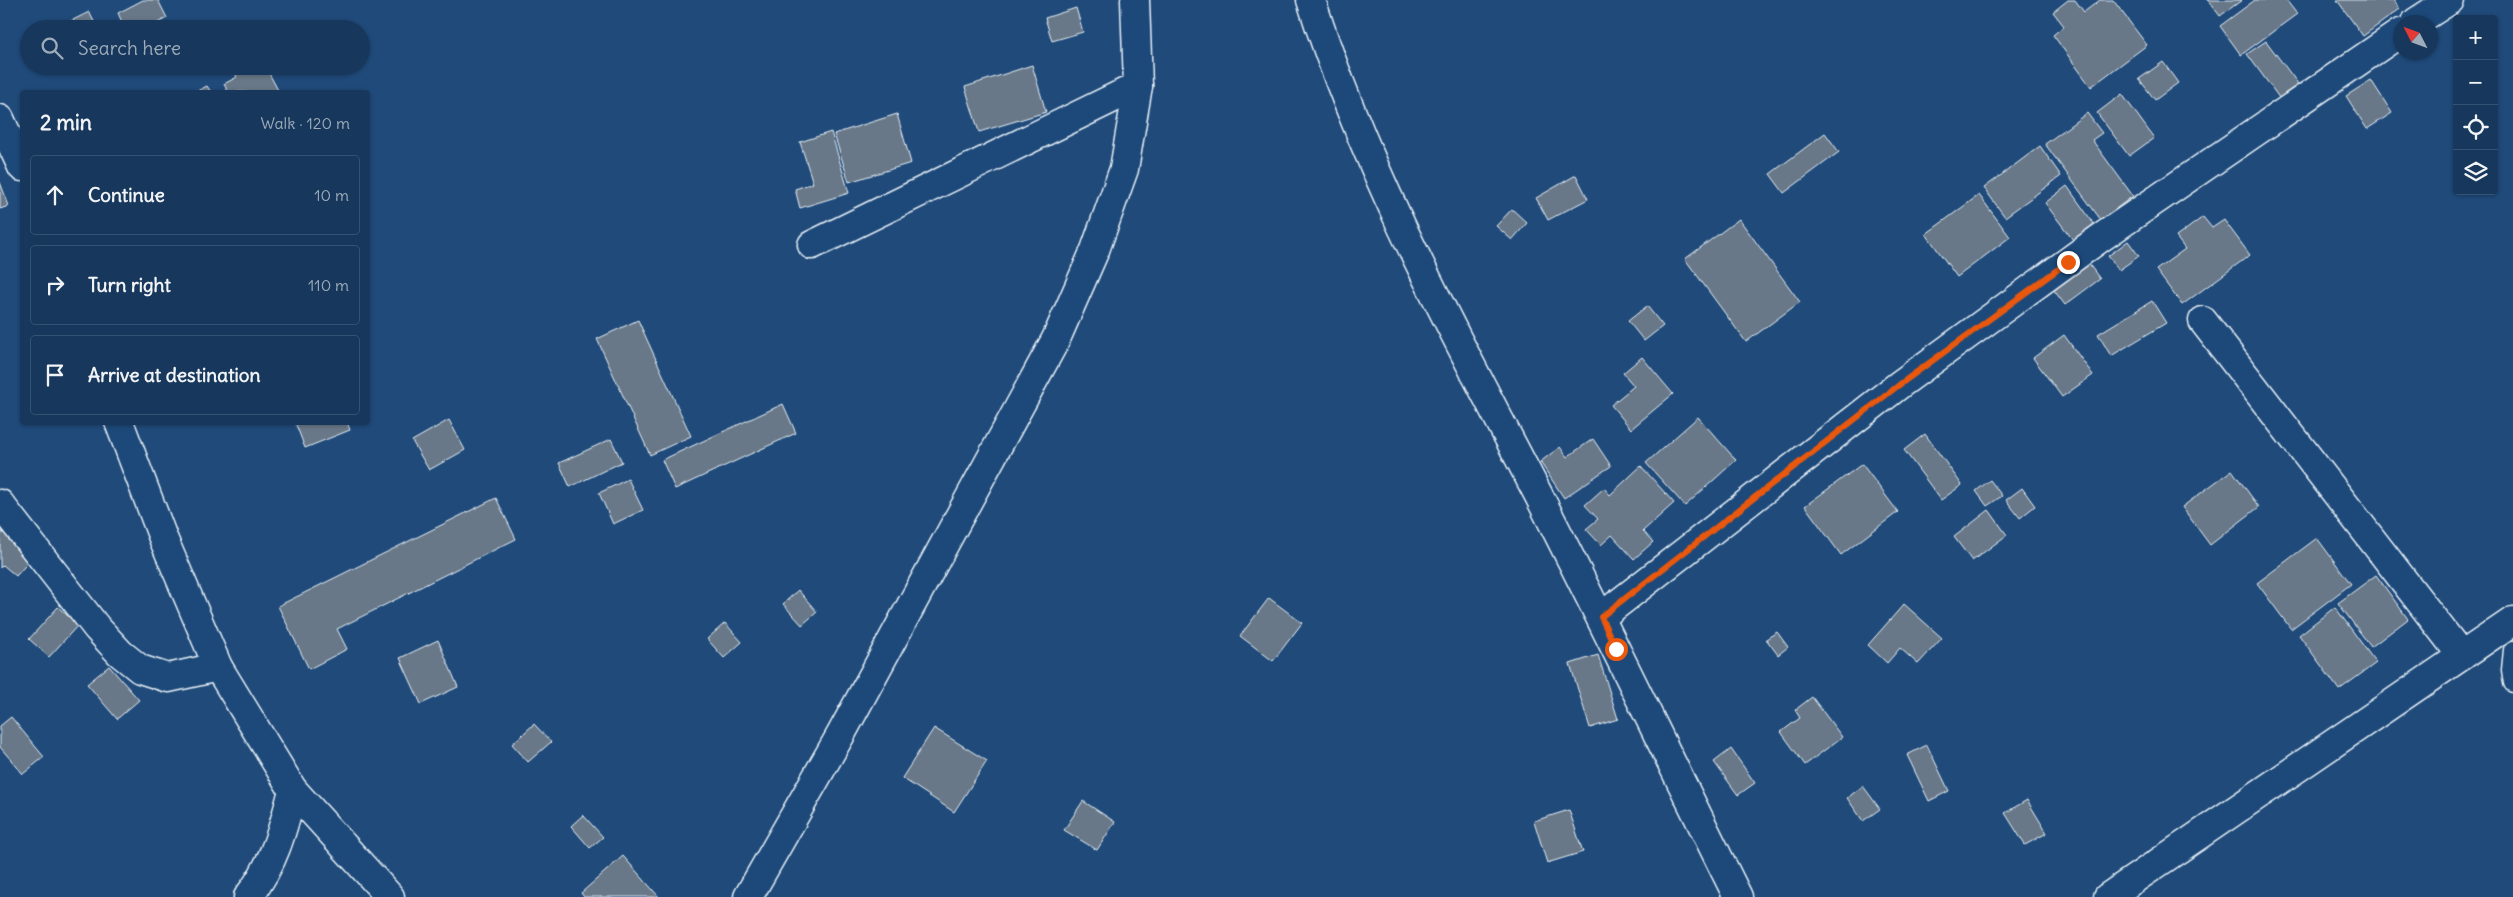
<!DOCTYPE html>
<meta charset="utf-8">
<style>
:root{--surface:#17385c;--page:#244365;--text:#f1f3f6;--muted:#9eacbb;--line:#365272}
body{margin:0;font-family:Delius,sans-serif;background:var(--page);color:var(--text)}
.controls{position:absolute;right:15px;top:15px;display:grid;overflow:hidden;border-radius:5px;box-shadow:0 1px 4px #0004}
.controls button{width:45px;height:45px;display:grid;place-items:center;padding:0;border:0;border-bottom:1px solid var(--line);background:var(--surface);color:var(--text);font:25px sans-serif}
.compass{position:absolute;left:2393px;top:15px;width:45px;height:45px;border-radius:50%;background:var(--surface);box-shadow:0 1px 4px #0004;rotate:312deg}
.stop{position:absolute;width:15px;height:15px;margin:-11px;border:4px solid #ea580c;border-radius:50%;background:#fff}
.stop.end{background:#ea580c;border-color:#fff;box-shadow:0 1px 5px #0008}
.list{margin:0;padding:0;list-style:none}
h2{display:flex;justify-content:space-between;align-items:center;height:65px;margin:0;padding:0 20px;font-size:21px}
h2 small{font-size:16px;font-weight:400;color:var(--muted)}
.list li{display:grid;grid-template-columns:32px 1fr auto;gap:15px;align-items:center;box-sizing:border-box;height:80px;margin:0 10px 10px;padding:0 10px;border:1px solid var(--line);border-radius:5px}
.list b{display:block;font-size:19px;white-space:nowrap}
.list em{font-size:16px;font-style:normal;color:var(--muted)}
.icon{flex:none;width:28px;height:28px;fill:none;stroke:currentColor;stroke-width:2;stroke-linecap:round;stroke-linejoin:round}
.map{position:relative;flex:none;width:2513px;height:897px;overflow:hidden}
.search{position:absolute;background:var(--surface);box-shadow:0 1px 4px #0004;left:20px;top:20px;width:350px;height:55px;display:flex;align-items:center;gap:12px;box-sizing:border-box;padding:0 18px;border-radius:28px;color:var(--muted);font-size:19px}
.panel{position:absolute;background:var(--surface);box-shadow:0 1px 4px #0004;left:20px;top:90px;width:350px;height:335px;border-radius:5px}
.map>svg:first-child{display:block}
.building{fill:#697888;stroke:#e8f1f8}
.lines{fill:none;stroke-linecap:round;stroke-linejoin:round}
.lane-casing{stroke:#e8f1f8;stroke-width:21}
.street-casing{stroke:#e8f1f8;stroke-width:31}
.lane{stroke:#1f4a7a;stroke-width:18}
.street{stroke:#1f4a7a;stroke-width:28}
.route{stroke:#ea580c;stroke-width:6}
</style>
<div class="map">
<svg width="2513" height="897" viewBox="0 0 2513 897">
<rect width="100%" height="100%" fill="#1f4a7a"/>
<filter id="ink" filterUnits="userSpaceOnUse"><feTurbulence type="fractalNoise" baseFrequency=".02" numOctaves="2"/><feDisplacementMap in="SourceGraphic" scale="10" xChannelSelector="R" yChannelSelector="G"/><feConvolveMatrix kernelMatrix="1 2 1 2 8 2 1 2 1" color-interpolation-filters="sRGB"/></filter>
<g filter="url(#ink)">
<g class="building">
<path d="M143 0H158L167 18 146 29H125L118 13Z"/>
<path d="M2068 0H2075L2084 12 2100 0H2113L2147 45 2091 87 2053 35 2064 26 2053 12Z"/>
<path d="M2208 0H2242L2220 16Z"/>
<path d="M2255 0H2286L2297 14 2241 55 2220 26Z"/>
<path d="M2337 0H2393L2400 9 2363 36Z"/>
<path d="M1076 8 1083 32 1052 41 1045 18Z"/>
<path d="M89 12 97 27 92 29H60L59 27Z"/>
<path d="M2266 41 2299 85 2280 99 2247 54Z"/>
<path d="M2163 62 2178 83 2155 100 2139 79Z"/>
<path d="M1032 65 1046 112 979 132 965 87Z"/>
<path d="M231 66H265L279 92H228L224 84 237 77Z"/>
<path d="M2371 80 2392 113 2367 129 2346 96Z"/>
<path d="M207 86 211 92H195Z"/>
<path d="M2122 94 2154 138 2129 156 2097 113Z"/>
<path d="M2087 113 2102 133 2092 140 2133 196 2101 220 2045 144Z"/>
<path d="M897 114 911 163 849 182 834 134Z"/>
<path d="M831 132 849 193 800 208 795 189 813 183 800 142Z"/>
<path d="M1825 133 1839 152 1784 193 1770 174Z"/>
<path d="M2040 146 2061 176 2005 217 1984 188Z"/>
<path d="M1576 175 1588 199 1548 220 1536 198Z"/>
<path d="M0 182 9 206 0 209Z"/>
<path d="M2067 186 2094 224 2073 240 2045 203Z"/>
<path d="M1979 195 2010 237 1957 277 1926 234Z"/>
<path d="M1512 209 1527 223 1512 240 1496 226Z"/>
<path d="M2203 217 2212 228 2224 220 2250 255 2182 305 2156 270 2185 249 2176 237Z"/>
<path d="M1739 219 1800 302 1746 342 1685 259Z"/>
<path d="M2128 241 2139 256 2119 270 2108 256Z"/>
<path d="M2088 263 2100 279 2065 305 2053 289Z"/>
<path d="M2152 301 2166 323 2111 356 2098 334Z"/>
<path d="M1647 306 1663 326 1644 341 1628 321Z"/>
<path d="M638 320 691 436 650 455 597 339Z"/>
<path d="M2064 335 2093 375 2062 397 2033 358Z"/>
<path d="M1642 357 1673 394 1631 429 1611 405 1634 386 1623 373Z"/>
<path d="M783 404 796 433 675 489 662 460Z"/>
<path d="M1698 417 1736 460 1685 506 1646 463Z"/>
<path d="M449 420 465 450 429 470 412 441Z"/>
<path d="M295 422H347L350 430 305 448Z"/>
<path d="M1925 434 1962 485 1941 500 1904 450Z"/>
<path d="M611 439 622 462 570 487 559 463Z"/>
<path d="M1593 439 1611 466 1564 498 1540 462 1560 447 1567 457Z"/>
<path d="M1862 464 1898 512 1841 555 1805 506Z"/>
<path d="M1641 466 1674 503 1643 531 1653 542 1634 559 1612 535 1601 545 1586 529 1598 519 1585 505 1604 488 1610 495Z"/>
<path d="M2232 470 2259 507 2210 545 2182 507Z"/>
<path d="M628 479 643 510 613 524 599 493Z"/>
<path d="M1990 480 2002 496 1987 506 1976 491Z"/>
<path d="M2022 488 2035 506 2020 518 2006 500Z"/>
<path d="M496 498 516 539 337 629 347 649 309 669 278 606Z"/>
<path d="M1989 510 2007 535 1972 561 1954 537Z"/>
<path d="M4 531 33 557 16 576 3 565 0 568V536Z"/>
<path d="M2317 538 2351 584 2291 629 2257 583Z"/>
<path d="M2376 575 2408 619 2371 647 2338 603Z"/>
<path d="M798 590 817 612 802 625 783 604Z"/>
<path d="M1269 598 1302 623 1273 661 1240 636Z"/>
<path d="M1904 604 1942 638 1918 664 1900 648 1887 663 1868 645Z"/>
<path d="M58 607 78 625 49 657 29 639Z"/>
<path d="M2335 607 2376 663 2339 690 2299 635Z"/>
<path d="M725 623 742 642 724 658 707 639Z"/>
<path d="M1777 632 1788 647 1778 655 1766 639Z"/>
<path d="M438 640 458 687 421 704 400 658Z"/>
<path d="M1598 655 1618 719 1590 728 1570 664Z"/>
<path d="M109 666 139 700 117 719 87 684Z"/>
<path d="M1812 697 1842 737 1805 765 1781 732 1800 718 1795 710Z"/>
<path d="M11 717 44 757 23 774 0 747V726Z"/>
<path d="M534 724 551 742 528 762 512 744Z"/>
<path d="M934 728 987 761 954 812 902 778Z"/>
<path d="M1927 745 1949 791 1929 801 1907 755Z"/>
<path d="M1731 749 1755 783 1738 795 1714 762Z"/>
<path d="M1863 786 1880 809 1863 821 1847 798Z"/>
<path d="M2027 800 2047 833 2025 845 2005 813Z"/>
<path d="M1083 801 1115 822 1097 850 1064 830Z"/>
<path d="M1569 810 1583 852 1547 863 1534 821Z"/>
<path d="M583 815 603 837 590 848 571 826Z"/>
<path d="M623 856 659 897H584L581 893Z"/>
</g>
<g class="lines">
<g class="lane-casing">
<path id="lane" d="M2513 650 2511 670 2513 683"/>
</g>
<g class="street-casing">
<g id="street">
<path d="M1311 0C1366 173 1454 333 1538 494 1606 627 1671 763 1738 897"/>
<path d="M2416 22 2450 0"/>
<path d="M0 119 22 167"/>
<path d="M812 245 1138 86"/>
<path d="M2203 321 2462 656"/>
<path d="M119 422 163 538 218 667 293 790 390 897"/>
<path d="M0 504 97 628 120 653 140 669 168 678 218 667"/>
<path d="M1601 617 1899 385 2099 239 2400 33"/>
<path d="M248 897C274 865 283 829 293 790"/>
<path d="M748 897 840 736 1056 339 1095 250 1124 169 1138 86 1135 0"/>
<path d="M2108 897 2513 621"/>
</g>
</g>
<use href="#lane" class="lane"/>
<use href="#street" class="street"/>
</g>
</g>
<g class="lines" filter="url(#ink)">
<path class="route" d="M1616 649 1601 617 1899 385 2068 262"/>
</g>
</svg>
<div class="controls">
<button>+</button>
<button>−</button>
<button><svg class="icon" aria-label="locate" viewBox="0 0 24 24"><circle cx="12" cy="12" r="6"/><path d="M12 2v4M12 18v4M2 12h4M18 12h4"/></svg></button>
<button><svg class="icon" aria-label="layers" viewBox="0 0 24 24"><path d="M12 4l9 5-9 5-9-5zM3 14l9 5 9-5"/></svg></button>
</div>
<svg class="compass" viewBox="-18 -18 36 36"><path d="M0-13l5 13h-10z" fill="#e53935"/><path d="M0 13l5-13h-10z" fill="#9eacbb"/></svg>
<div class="stop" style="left:1616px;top:649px"></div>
<div class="stop end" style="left:2068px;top:262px"></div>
<div class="search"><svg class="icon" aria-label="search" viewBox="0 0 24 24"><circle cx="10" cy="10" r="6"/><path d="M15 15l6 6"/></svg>Search here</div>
<section class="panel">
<h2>2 min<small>Walk · 120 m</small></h2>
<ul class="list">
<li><svg class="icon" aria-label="ahead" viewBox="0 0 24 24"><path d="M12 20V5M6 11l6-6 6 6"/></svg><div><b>Continue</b></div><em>10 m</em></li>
<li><svg class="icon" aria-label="right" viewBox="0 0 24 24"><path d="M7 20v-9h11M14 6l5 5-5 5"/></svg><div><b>Turn right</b></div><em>110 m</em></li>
<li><svg class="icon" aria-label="arrive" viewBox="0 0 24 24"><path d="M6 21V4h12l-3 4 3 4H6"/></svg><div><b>Arrive at destination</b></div></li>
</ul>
</section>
</div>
